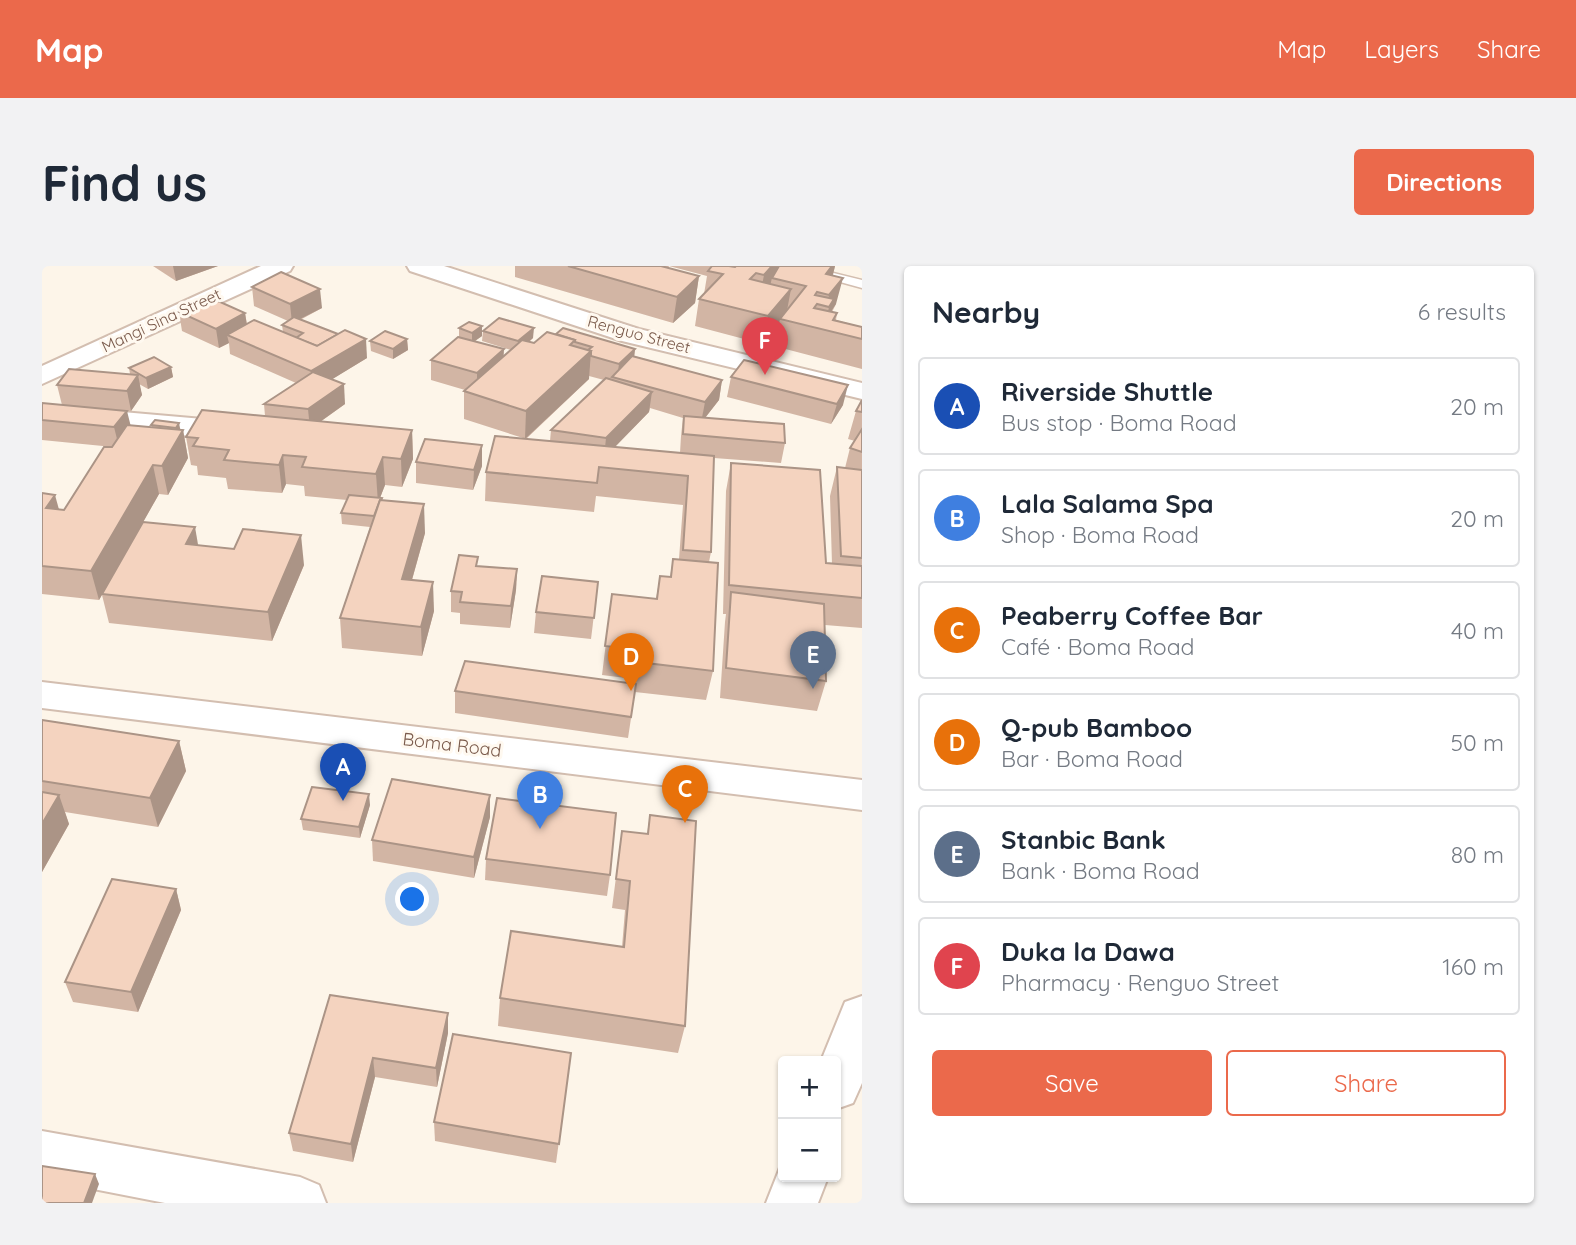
<!DOCTYPE html>
<meta charset="utf-8">
<style>
:root{--surface:#fff;--page:#f2f2f3;--text:#1f2937;--muted:#747a83;--line:#e0e1e3;--accent:#eb694b}
body{margin:0;font-family:Quicksand,sans-serif;background:var(--page);color:var(--text)}
.controls{position:absolute;right:21px;bottom:21px;display:grid;overflow:hidden;border-radius:7px;box-shadow:0 2px 5px #0004}
.controls button{width:63px;height:63px;display:grid;place-items:center;padding:0;border:0;border-bottom:2px solid var(--line);background:var(--surface);color:var(--text);font:35px sans-serif}
.you{position:absolute;left:371px;top:634px;width:24px;height:24px;margin:-18px;border:5px solid #fff;border-radius:50%;background:#1a73e8;box-shadow:0 0 0 10px #1a73e833}
.badge{display:grid;place-items:center;width:46px;height:46px;border-radius:50%;background:var(--accent);color:#fff;font-size:23px;font-weight:700}
.pin{position:absolute;translate:-50% -58px;filter:drop-shadow(0 2px 4px #0008)}
.pin::after{content:'';position:absolute;top:37px;width:24px;height:21px;background:inherit;clip-path:polygon(0 0,100% 0,50% 100%)}
.list{margin:0;padding:0;list-style:none}
h2{display:flex;justify-content:space-between;align-items:center;height:91px;margin:0;padding:0 28px;font-size:30px}
h2 small{font-size:23px;font-weight:400;color:var(--muted)}
.list li{display:grid;grid-template-columns:46px 1fr auto;gap:21px;align-items:center;box-sizing:border-box;height:98px;margin:0 14px 14px;padding:0 14px;border:2px solid var(--line);border-radius:7px}
.list b{display:block;font-size:26px;white-space:nowrap}
.list p{margin:0;font-size:23px;white-space:nowrap;color:var(--muted)}
.list em{font-size:23px;font-style:normal;color:var(--muted)}
.actions{display:flex;gap:14px;padding:21px 28px}
.actions a{flex:1;padding:16px 0;border:2px solid var(--accent);border-radius:7px;text-align:center;font-size:24px;color:var(--accent)}
.actions .main{background:var(--accent);color:#fff}
.map{position:relative;flex:none;width:820px;height:937px;overflow:hidden;border-radius:7px}
header{display:flex;align-items:center;gap:42px;box-sizing:border-box;height:98px;padding:0 35px;background:var(--accent);color:#fff}
header strong{font-size:33px}
nav{display:flex;gap:38px;margin-inline-start:auto;font-size:24px}
.intro{display:flex;align-items:center;justify-content:space-between;box-sizing:border-box;height:168px;padding:0 42px}
h1{margin:0;font-size:49px}
.button{padding:18px 32px;border-radius:7px;background:var(--accent);color:#fff;font-size:24px;font-weight:700}
main{display:flex;gap:42px;padding:0 42px}
aside{flex:1;background:var(--surface);border-radius:7px;box-shadow:0 2px 5px #0004}
.map>svg:first-child{display:block}
.lines{fill:none;stroke-linecap:round;stroke-linejoin:round}
.service-casing{stroke:#d3beb0;stroke-width:3}
.minor-casing{stroke:#d3beb0;stroke-width:4}
.service{fill:#fff;fill-rule:evenodd}
.minor{fill:#fff;fill-rule:evenodd}
.wall{fill:#d2b5a4;fill-rule:evenodd}
.shaded-wall{fill:#ab9486}
.building{fill:#f4d3bf;stroke:#ab9486;stroke-width:2}
.labels{text-anchor:middle;stroke-width:6;stroke-linejoin:round;paint-order:stroke}
.far-street-label{font-size:16px;fill:#7a5a4b;stroke:#fff9f0}
.street-label{font-size:18px;fill:#7a5a4b;stroke:#fff9f0}
</style>
<header>
<strong>Map</strong>
<nav><a>Map</a><a>Layers</a><a>Share</a></nav>
</header>
<div class="intro"><h1>Find us</h1><a class="button">Directions</a></div>
<main>
<div class="map">
<svg width="820" height="937" viewBox="0 0 820 937">
<rect width="100%" height="100%" fill="#fdf5e9"/>
<g class="lines">
<g class="service-casing">
<path id="service" d="M740 0H763L820 14V22Z"/>
</g>
<g class="minor-casing">
<g id="minor">
<path d="M219 0H251L248 5 0 118V100Z"/>
<path d="M365 0H402L597 63 820 117V133L580 75 368 5Z"/>
<path d="M0 139 161 153 171 156 176 162 171 168 161 171 0 157Z"/>
<path d="M0 416 820 514V544L0 442Z"/>
<path d="M820 730V817L811 837 794 843V795H779L803 736Z"/>
<path d="M0 865 258 911 277 919 284 937H123L0 913Z"/>
<path d="M741 894V911H786L776 937H724Z"/>
</g>
</g>
<use href="#service" class="service"/>
<use href="#minor" class="minor"/>
</g>
<g class="wall">
<path d="M111 0H176L134 15Z"/>
<path d="M473 0H793L791 9 794 38 790 46 795 47 794 54 820 61V103L732 80 737 58 721 78 653 60 657 33 662 28 665 10 627 0 626 2 657 10 653 37 631 57 473 11Z"/>
<path d="M210 21 280 42 258 54 325 92 290 113 303 138 278 156 370 164 371 193 360 221 343 219 338 232 383 267 370 314 392 345 380 390 300 382 298 352 328 261 300 258 299 247 305 234 263 230 262 220 244 218 240 227 186 223 184 212 156 209 155 200 149 199 144 171 223 150 222 138 254 117 188 88 187 77 177 82 140 65 137 46 203 47 205 58 241 66 240 59 246 55 212 40Z"/>
<path d="M440 60V70L433 75 461 91 469 84 440 75 441 65 491 72 487 76 492 77 514 68 593 83 592 90 680 114 677 134 663 152 743 177 739 197 672 192 669 286 667 296 671 405 664 434 593 426 586 472 413 447V425L592 418V413L560 409 570 328 614 333 618 310 628 311 631 293H637L641 239 554 230 552 246 443 235 444 206 481 172 422 153V125L423 124 389 114V94L417 71V62ZM547 110 562 114 509 164 508 175 484 173 547 113ZM608 142 641 152 639 170 638 187 573 181 607 146Z"/>
<path d="M365 73 366 84 351 93 329 85 328 75Z"/>
<path d="M129 101 131 111 106 123 97 118 100 129 89 145 20 139 15 119 88 108 87 102Z"/>
<path d="M689 111 801 139 789 158 685 131Z"/>
<path d="M820 134V362L783 359 784 415 775 445 678 432 683 356 684 348H681L684 225 689 197 784 297 790 298 788 230 795 201 803 202 808 182 813 175 806 173 814 145Z"/>
<path d="M0 137 88 159 110 161 109 159 113 154 141 164 146 192 126 229 117 228 101 256 156 279 262 299 230 375 67 357 60 329 57 334 0 328V227L17 243 22 244 71 181 0 174Z"/>
<path d="M374 196 440 200 431 224 374 217Z"/>
<path d="M436 300 475 303 474 324 468 362 418 358V347L409 346V325Z"/>
<path d="M556 316 549 373 492 367 494 346Z"/>
<path d="M0 454 137 475 144 505 116 561 23 546 27 558 0 606Z"/>
<path d="M328 539 318 572 261 564 259 553Z"/>
<path d="M608 549 643 760 636 787 456 760 458 732 580 681 583 644 570 642 580 565 605 568Z"/>
<path d="M448 551 432 612 331 595 330 574Z"/>
<path d="M444 593 568 609 565 630 443 614Z"/>
<path d="M134 623 139 644 96 746 31 736 23 716Z"/>
<path d="M288 729 406 767 395 821 333 811 311 896 251 885 247 867Z"/>
<path d="M529 787 514 897 393 875 392 856Z"/>
</g>
<g class="shaded-wall">
<path d="M131 0H176L134 15Z"/>
<path d="M730 0H742L730 12 727 24 717 35 722 9Z"/>
<path d="M790 0H793L788 20 784 8Z"/>
<path d="M657 10 653 37 631 57 635 31Z"/>
<path d="M801 12 794 38 790 44 786 60 782 64 787 41 785 40 787 29Z"/>
<path d="M278 23 280 42 250 57 248 38Z"/>
<path d="M749 23 744 50 738 53 737 58 721 78 726 50Z"/>
<path d="M203 47 206 67 185 69 187 77 177 82 174 63Z"/>
<path d="M440 60V70L430 77V67Z"/>
<path d="M492 62 491 72 477 84H476V75Z"/>
<path d="M324 73 325 92 271 125 269 105Z"/>
<path d="M365 73 366 84 351 93V83Z"/>
<path d="M462 83 461 103 435 127V107Z"/>
<path d="M593 83 591 102 575 112 577 98Z"/>
<path d="M549 85 547 113 483 173 484 145Z"/>
<path d="M129 101 131 111 106 123 104 112Z"/>
<path d="M96 109 100 129 89 145 85 125Z"/>
<path d="M680 114 677 134 659 157 663 136Z"/>
<path d="M302 118 303 138 268 163 266 143Z"/>
<path d="M806 119 801 139 789 158 795 138Z"/>
<path d="M610 126 607 146 562 192 564 172Z"/>
<path d="M85 145 90 165 77 181 72 161Z"/>
<path d="M137 157 139 167 141 164 146 192 126 229 120 200 136 172 134 162Z"/>
<path d="M370 164 371 193 360 221 359 193Z"/>
<path d="M440 179V200L431 224 432 204Z"/>
<path d="M241 189 244 218 240 227 237 199Z"/>
<path d="M341 191 343 219 336 237 334 208Z"/>
<path d="M111 199 117 228 57 334 49 305Z"/>
<path d="M13 229 21 258 4 242Z"/>
<path d="M382 238 383 267 362 342 360 313Z"/>
<path d="M153 261 158 290 144 278Z"/>
<path d="M259 269 262 299 230 375 226 346Z"/>
<path d="M475 303 474 324 468 362 469 340Z"/>
<path d="M391 316 392 345 380 390 379 361Z"/>
<path d="M137 475 144 505 116 561 108 532Z"/>
<path d="M327 528 328 539 318 572 317 561Z"/>
<path d="M17 529 27 558 0 606V558Z"/>
<path d="M448 529V551L432 612V591Z"/>
<path d="M134 623 139 644 96 746 89 726Z"/>
<path d="M406 747V767L395 821 394 802Z"/>
<path d="M331 792 333 811 311 896 309 878Z"/>
<path d="M53 908 57 918 50 937H42Z"/>
</g>
<g class="building">
<path d="M526 0H619L657 10 635 31Z"/>
<path d="M670 0H687L693 1 694 0H730L722 9 714 7 708 13 749 23 726 50 657 33 681 8 666 5Z"/>
<path d="M737 0H790L784 8 801 12 787 29 775 26 773 29 792 33 787 41 775 38 772 42 795 47 791 54 820 61V73L738 53 764 20 730 12Z"/>
<path d="M239 6 278 23 248 38 210 21Z"/>
<path d="M167 31 203 47 174 63 137 46Z"/>
<path d="M252 51 296 68 275 80 254 72 261 67 240 59Z"/>
<path d="M457 52 492 62 476 75 441 65Z"/>
<path d="M212 54 275 80 303 64 324 73 269 105 185 69Z"/>
<path d="M427 56 440 60 430 67 417 62Z"/>
<path d="M521 62 593 83 577 98 549 90V85L546 84 550 81 533 76V74L514 68Z"/>
<path d="M343 65 365 73 351 83 328 75Z"/>
<path d="M505 66 533 74 528 79 549 85 484 145 422 125 480 74 492 77Z"/>
<path d="M416 71 462 83 435 107 389 94Z"/>
<path d="M590 90 680 114 663 136 570 111Z"/>
<path d="M112 91 129 101 104 112 87 102Z"/>
<path d="M702 94 806 119 795 138 689 111Z"/>
<path d="M27 103 96 109 85 125 15 119Z"/>
<path d="M271 106 302 118 266 143 222 138Z"/>
<path d="M564 112 610 126 564 172 509 164Z"/>
<path d="M820 134V146L814 145Z"/>
<path d="M0 137 85 145 72 161 0 154Z"/>
<path d="M160 144 370 164 359 193 341 191 334 208 260 201 264 191 241 189 237 199 182 194 187 184 151 180 156 172 144 171Z"/>
<path d="M642 150 742 158 743 177 641 168Z"/>
<path d="M113 154 137 157 134 162 109 159Z"/>
<path d="M85 159 141 164 120 200 111 199 49 305 0 300V227L13 229 4 242 22 244 62 181H70Z"/>
<path d="M820 163V186L808 182Z"/>
<path d="M453 170 672 190 669 286 641 284 646 210 557 201 555 217 444 206Z"/>
<path d="M383 173 440 179 432 204 374 196Z"/>
<path d="M689 197 778 204 784 297 820 300V332L687 319Z"/>
<path d="M795 201 820 204V292L799 290Z"/>
<path d="M307 229 340 232 339 234H338L332 250 299 247Z"/>
<path d="M338 234 382 238 360 313 391 316 379 361 298 352Z"/>
<path d="M101 256 153 261 144 278 192 283 201 263 259 269 226 346 60 328Z"/>
<path d="M417 289 436 291 434 300 475 303 469 340 418 336 420 326 409 325Z"/>
<path d="M631 293 676 297 671 405 596 396V384L563 380 570 328 615 333 618 310 629 311Z"/>
<path d="M500 310 556 316 552 352 494 346Z"/>
<path d="M689 326 782 338 784 415 684 402Z"/>
<path d="M423 395 594 418 589 451 413 425Z"/>
<path d="M0 454 137 475 108 532 0 515Z"/>
<path d="M350 513 448 529 432 591 330 574Z"/>
<path d="M270 521 327 528 317 561 259 553Z"/>
<path d="M0 526 17 529 0 558Z"/>
<path d="M455 532 574 547 568 609 444 593Z"/>
<path d="M608 549 654 555 643 760 458 732 469 665 582 681 588 615 574 613 580 565 606 568Z"/>
<path d="M70 613 134 623 89 726 23 716Z"/>
<path d="M288 729 406 747 394 802 331 792 309 878 247 867Z"/>
<path d="M411 768 529 787 517 878 392 856Z"/>
<path d="M0 900 53 908 42 937H0Z"/>
</g>
<g class="labels">
<g class="far-street-label">
<text transform="translate(119 54) rotate(-25)" y="6">Mangi Sina Street</text>
<text transform="translate(597 68) rotate(15)" y="6">Renguo Street</text>
</g>
<g class="street-label">
<text transform="translate(410 479) rotate(7)" y="6">Boma Road</text>
</g>
</g>
</svg>
<div class="controls">
<button>+</button>
<button>−</button>
</div>
<div class="you"></div>
<div class="pin badge" style="left:301px;top:535px;background:#1a4fb4">A</div>
<div class="pin badge" style="left:498px;top:563px;background:#3f7fe0">B</div>
<div class="pin badge" style="left:643px;top:557px;background:#e8710a">C</div>
<div class="pin badge" style="left:589px;top:425px;background:#e8710a">D</div>
<div class="pin badge" style="left:771px;top:423px;background:#5c6f8a">E</div>
<div class="pin badge" style="left:723px;top:109px;background:#e0444e">F</div>
</div>
<aside>
<h2>Nearby<small>6 results</small></h2>
<ul class="list">
<li><span class="badge" style="background:#1a4fb4">A</span><div><b>Riverside Shuttle</b><p>Bus stop · Boma Road</p></div><em>20 m</em></li>
<li><span class="badge" style="background:#3f7fe0">B</span><div><b>Lala Salama Spa</b><p>Shop · Boma Road</p></div><em>20 m</em></li>
<li><span class="badge" style="background:#e8710a">C</span><div><b>Peaberry Coffee Bar</b><p>Café · Boma Road</p></div><em>40 m</em></li>
<li><span class="badge" style="background:#e8710a">D</span><div><b>Q-pub Bamboo</b><p>Bar · Boma Road</p></div><em>50 m</em></li>
<li><span class="badge" style="background:#5c6f8a">E</span><div><b>Stanbic Bank</b><p>Bank · Boma Road</p></div><em>80 m</em></li>
<li><span class="badge" style="background:#e0444e">F</span><div><b>Duka la Dawa</b><p>Pharmacy · Renguo Street</p></div><em>160 m</em></li>
</ul>
<div class="actions"><a class="main">Save</a><a>Share</a></div>
</aside>
</main>
